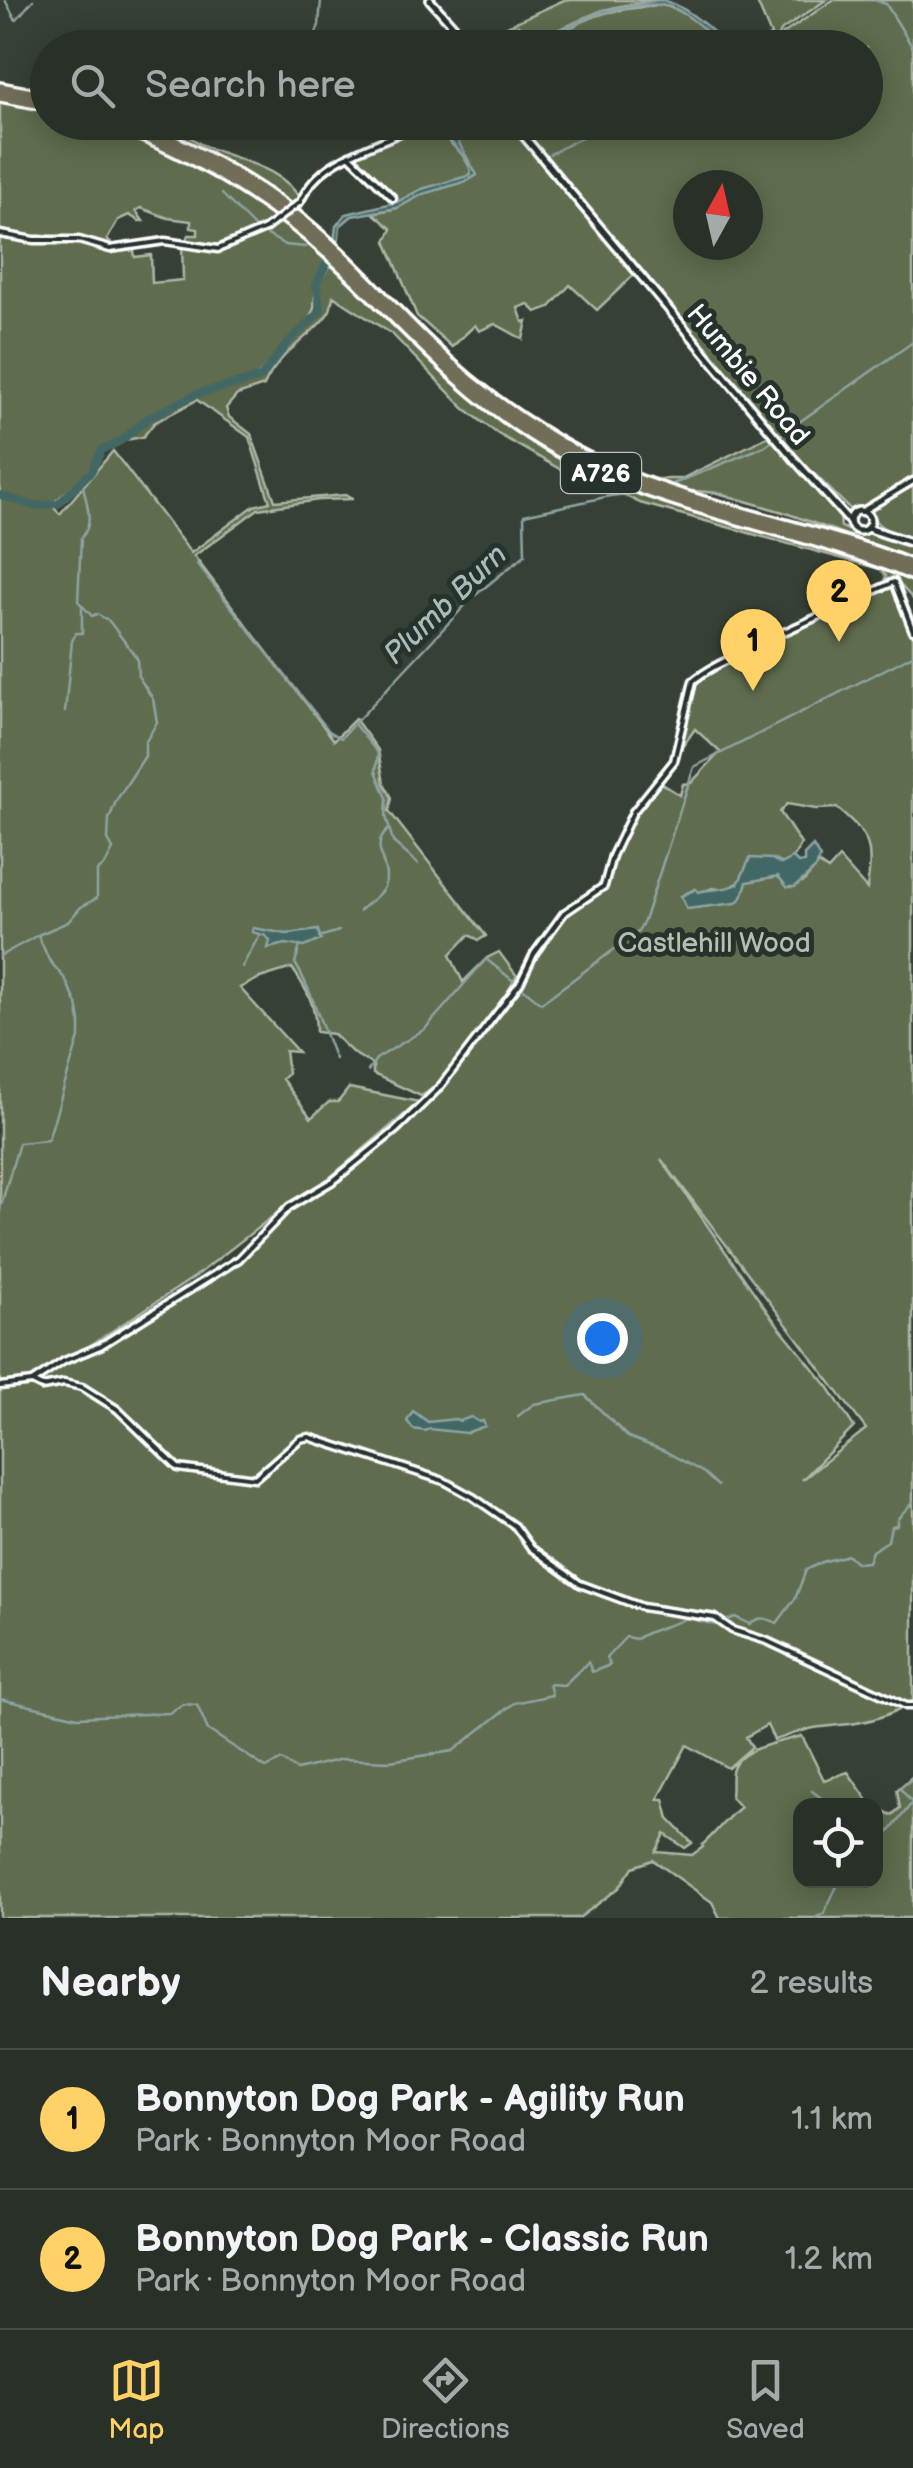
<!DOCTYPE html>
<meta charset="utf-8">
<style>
:root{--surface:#293028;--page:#313830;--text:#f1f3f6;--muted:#a5a9a8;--line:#454b45;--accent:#ffd166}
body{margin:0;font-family:"Balsamiq Sans",sans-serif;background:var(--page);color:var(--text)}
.controls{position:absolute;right:30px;bottom:30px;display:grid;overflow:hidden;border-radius:20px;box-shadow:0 5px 25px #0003}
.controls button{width:90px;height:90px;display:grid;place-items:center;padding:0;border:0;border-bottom:2px solid var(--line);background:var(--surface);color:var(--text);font:50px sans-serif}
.compass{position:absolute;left:673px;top:170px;width:90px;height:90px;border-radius:50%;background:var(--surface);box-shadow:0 5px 25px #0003;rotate:8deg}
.you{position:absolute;left:602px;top:1338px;width:35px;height:35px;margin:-25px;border:8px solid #fff;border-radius:50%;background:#1a73e8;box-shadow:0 0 0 15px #1a73e833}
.badge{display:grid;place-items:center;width:65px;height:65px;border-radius:50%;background:var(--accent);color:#111;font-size:32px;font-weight:700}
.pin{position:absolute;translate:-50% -82px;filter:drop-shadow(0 2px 5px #0008)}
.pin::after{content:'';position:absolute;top:52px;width:35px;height:30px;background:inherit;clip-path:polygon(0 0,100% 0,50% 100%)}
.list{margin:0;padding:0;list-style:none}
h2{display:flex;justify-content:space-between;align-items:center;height:130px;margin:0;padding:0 40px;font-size:42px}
h2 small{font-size:32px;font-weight:400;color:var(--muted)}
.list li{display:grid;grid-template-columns:65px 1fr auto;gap:30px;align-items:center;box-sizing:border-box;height:140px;padding:0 40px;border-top:2px solid var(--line)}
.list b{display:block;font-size:38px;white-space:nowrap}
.list p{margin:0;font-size:32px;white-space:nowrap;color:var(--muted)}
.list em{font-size:32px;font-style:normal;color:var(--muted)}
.icon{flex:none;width:55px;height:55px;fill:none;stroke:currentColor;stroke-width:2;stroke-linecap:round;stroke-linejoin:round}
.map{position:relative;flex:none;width:913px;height:1918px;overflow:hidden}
.search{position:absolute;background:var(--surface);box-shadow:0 5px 25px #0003;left:30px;right:30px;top:30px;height:110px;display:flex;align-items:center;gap:25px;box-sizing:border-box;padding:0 35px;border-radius:55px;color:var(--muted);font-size:38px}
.sheet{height:410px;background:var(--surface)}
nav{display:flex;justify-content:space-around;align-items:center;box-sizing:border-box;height:140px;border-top:2px solid var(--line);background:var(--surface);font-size:28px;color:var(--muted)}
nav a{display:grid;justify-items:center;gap:5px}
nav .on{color:var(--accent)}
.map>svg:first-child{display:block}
.green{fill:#5e6c4e;stroke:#aeb6a6;stroke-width:2.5;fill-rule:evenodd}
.water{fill:#426765;stroke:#8ea4a3;stroke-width:2.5}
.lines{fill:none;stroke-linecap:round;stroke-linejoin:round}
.stream{stroke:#8ea4a3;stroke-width:2.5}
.river{stroke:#426765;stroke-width:8}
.minor-casing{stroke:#fff;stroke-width:11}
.tertiary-casing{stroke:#fff;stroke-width:12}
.trunk-casing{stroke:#fff;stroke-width:16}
.minor{stroke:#26332d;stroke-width:4}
.tertiary{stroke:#26332d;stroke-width:5}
.trunk{stroke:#716e59;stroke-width:9}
.minor-bridge-casing{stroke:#fff;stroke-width:11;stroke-linecap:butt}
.minor-bridge{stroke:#26332d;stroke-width:4}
.labels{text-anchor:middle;stroke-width:10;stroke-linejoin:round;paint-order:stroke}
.shield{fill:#26332d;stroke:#bec2c0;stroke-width:2.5}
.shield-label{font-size:25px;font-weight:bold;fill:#fff}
.street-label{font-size:28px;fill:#fff;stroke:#26332d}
.park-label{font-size:28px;fill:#b7bdaf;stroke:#26332d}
.water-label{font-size:30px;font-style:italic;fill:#aabbba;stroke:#26332d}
</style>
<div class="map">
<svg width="913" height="1918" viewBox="0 0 913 1918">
<rect width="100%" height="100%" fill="#374036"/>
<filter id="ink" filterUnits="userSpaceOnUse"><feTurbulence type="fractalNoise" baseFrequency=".01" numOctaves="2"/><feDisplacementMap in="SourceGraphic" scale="20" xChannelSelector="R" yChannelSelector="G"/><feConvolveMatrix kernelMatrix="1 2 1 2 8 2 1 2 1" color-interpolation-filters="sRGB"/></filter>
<g filter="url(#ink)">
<g class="green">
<path d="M564 0H658C639 3 619 5 601 11 576 19 544 46 518 25L506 31 497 47 486 48 507 26Z"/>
<path d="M756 0H826L782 30 769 47 753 48 771 35Z"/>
<path d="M833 0H913V477L865 507 851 510 800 460 516 123 866 122V48L774 47 783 34ZM688 185H748V245H688Z"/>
<path d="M657 5C680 5 708 29 720 47L502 48 513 29C552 49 567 24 602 14 619 9 639 8 657 5Z"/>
<path d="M0 99 47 108 48 122C64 123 85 119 101 124 165 141 225 180 278 218L217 248 184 242 189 235H198V229L191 228V221L168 218 141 208 136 211 143 221H139L129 215 118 220 107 240 112 244 111 249 133 245 135 257 151 255 152 283 183 280 182 245 220 250 282 220 328 260 316 281 314 308 310 317 252 382 262 376 322 310 318 286 331 263C413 342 487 418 590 471 656 505 728 518 799 538 837 548 875 565 913 578V599L893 577 884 581 886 576 880 569 640 503 591 479 558 468 498 434 464 408 392 334 333 296C332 301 332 307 329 312 313 337 280 349 264 386L237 395 226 408 229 417 251 434 275 501 345 495 353 499 319 500 258 509 194 556 334 740 355 719 378 750 384 783 392 798 389 811 486 936 479 940 469 935 450 955 463 982 487 958 499 952 517 976C500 1005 450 1081 421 1096L373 1074V1065L353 1053 333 1034 316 1032C316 1005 307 990 292 968L260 978 240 988 298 1052 285 1051 288 1073 282 1079 311 1118 329 1102H338L349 1088 419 1102 320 1186 295 1199 196 1276 86 1348 59 1360 65 1363 89 1355 239 1260 290 1208 342 1177 395 1133 440 1089 524 981 533 961 568 911 607 885 613 858 636 809 659 782 680 795 683 784 691 783 720 752 695 729 680 750 698 679 724 661 757 651 767 665 778 655 768 641 893 584 913 636V1704H906L760 1635 742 1632 713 1613 642 1605 625 1596 574 1580 530 1545 511 1521 492 1508 490 1511 515 1529 523 1542 560 1574 577 1585 646 1610 712 1619 743 1636 761 1640 900 1706V1709C870 1723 854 1724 821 1727 806 1728 789 1736 774 1740L767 1725 746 1737 752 1747 728 1768 687 1745 658 1799H664L669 1819 692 1843 685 1848 665 1834 656 1852 692 1855 703 1847 702 1845C716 1833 725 1819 740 1807L731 1797C732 1790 731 1779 732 1772 737 1747 782 1742 802 1736L824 1780 848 1772 871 1805 800 1806V1880H876V1808L892 1815 900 1808 897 1790 913 1776V1918H720L712 1902 653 1860 633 1867 619 1888 579 1918H0V237L21 240 24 236 0 232ZM197 400 249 437 270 502 254 506 191 553 113 451 60 514 51 505 86 475 102 448 118 441 143 437 154 423ZM787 804 816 809 837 808C871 836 873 846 867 889L839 858 828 870 819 864 803 882 782 880 777 876 747 882 736 902 687 909 681 896 695 889 698 893 713 888 724 890 742 881 746 867 772 859 783 864 793 858 801 844 780 812ZM661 1159 866 1429 802 1480 854 1427 829 1388 769 1314Z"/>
<path d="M134 123C144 123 156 121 166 123 179 125 188 137 199 143 231 160 282 165 300 199L290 209Z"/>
<path d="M423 123H434L435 128 462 154 473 172 465 179 422 189 397 202 351 155 411 131Z"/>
<path d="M440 123H486L496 130 510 123 635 274 597 310 570 285 550 307 536 312 528 304 518 308 523 322 527 321 523 339 495 324 479 331 475 325 452 347 417 316 386 241 392 229 373 213 397 208 423 194 467 181 476 175 457 140 442 129Z"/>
<path d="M769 436 840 516 841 527 857 534 869 533 913 549V559L783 512 718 493 683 490 649 479H681Z"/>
<path d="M913 483V539C897 534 875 529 871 512Z"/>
</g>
<g class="water">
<path d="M658 0C679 0 715 31 727 47H720C711 33 682 8 664 5 649 2 600 12 586 19 559 33 543 45 513 29L502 47H497L512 25 527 31 555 32 603 10Z"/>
<path d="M434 123H440L442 129 457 140 477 175 467 181 423 194 397 208 352 216 340 226 338 246 334 242 336 226 346 214 397 202 422 189 471 175C470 157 449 139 434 128Z"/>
<path d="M813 846 820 858 816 868 795 887H787L778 876 747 882 742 897 736 903 687 909 681 896 696 889 698 892C713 888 724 891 738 884L750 858 772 859 781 864 793 858 798 863 804 862V855Z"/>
<path d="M253 928 287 934 318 930 321 940 304 947 286 944 268 948 270 941 266 936 252 932Z"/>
<path d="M413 1411 428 1422 455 1419 460 1421 471 1417 479 1422 483 1421 485 1426 466 1433 429 1429 425 1431 413 1429 407 1421Z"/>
</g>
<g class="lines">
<g class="stream">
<path d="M5 0 16 20 33 0"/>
<path d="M875 0 886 4 913 48"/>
<path d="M311 48 319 25 321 0"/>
<path d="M252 122H253"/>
<path d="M550 154 612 122"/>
<path d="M222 194 256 229"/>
<path d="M264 233 285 245 305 247"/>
<path d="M666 487 765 446 913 342"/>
<path d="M197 564 329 731 341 738 352 726"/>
<path d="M65 712 72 641 76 633H82V606"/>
<path d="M418 864 393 842 386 816 387 798 376 771 378 753 354 724 473 597 525 555 524 515 610 496 644 492"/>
<path d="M359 911C366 904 380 896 384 887 393 866 367 848 388 830"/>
<path d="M319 937 339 931"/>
<path d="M300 946 295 963C313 993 321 1026 335 1059"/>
<path d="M0 956 38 935"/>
<path d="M242 967 260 934"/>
<path d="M368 1071 376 1059 425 1029 486 959 541 1003 638 932 644 921 694 767 913 655"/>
<path d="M0 1209 19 1143 48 1140 80 1034V1021L77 1004 65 979 49 960 38 935 68 922 81 907 97 898V871L105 865 113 849 108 840 109 819 116 801 145 756V743L157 722 153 699 138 676 137 658 109 621 97 614 92 616 78 601 81 538C96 522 85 501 82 480"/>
<path d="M518 1416 534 1404 585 1395 628 1437 665 1451 704 1473 718 1486"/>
<path d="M0 1699 78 1717 169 1713 183 1704 197 1705 208 1730 266 1768 282 1760 297 1770 342 1759 390 1761 453 1751 514 1703 552 1695 549 1684 564 1685 588 1662 592 1672 610 1665 606 1658 626 1637 636 1639C652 1628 669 1627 687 1618L716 1625 735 1617 750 1624C759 1616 767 1618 777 1623L795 1599 806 1570 822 1562 848 1555 857 1563 868 1562 872 1551 888 1541 891 1526 897 1525V1519L913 1502"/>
<path d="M812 1791 832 1806"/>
<path d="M876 1849 912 1803 900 1788 913 1778"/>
<path d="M815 1918 824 1913 840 1880"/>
</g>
<path class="river" d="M0 495 34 506 58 504 91 472 102 450 121 441 148 418 197 394 260 378 287 344 321 310 316 285 332 253"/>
<g class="minor-casing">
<g id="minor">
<path d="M349 155 393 198"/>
<path d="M300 202C322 153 379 148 421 122"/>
<path d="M0 234 34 240H79L110 249 165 241 218 249 265 229"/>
<path d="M861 512 913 481"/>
<path d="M32 1382 64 1361 100 1346 239 1259 289 1207 333 1181 396 1130 439 1088 520 983 534 954 564 913 604 886 612 856 633 812 674 761 693 681C717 661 746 654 771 638L894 582 913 631"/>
<path d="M0 1386 32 1382 42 1387 64 1383 82 1387 117 1409 178 1468 255 1478 300 1439 309 1437 444 1481 473 1497 515 1526 531 1548 580 1584 642 1607 715 1618 732 1630 767 1641 906 1706H913"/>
</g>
</g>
<g class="tertiary-casing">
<g id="tertiary">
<path d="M430 0 473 48"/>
<path d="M512 122 794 459 850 522"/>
<circle cx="860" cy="521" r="10"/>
<path d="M867 528 913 543"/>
</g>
</g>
<g class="trunk-casing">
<g id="trunk">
<path d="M0 88 48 97"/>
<path d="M0 96 48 105"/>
<path d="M107 122C196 154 276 203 344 268 405 326 459 388 530 434 653 513 783 520 913 575"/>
<path d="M129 122C199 150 267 188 323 238 359 270 390 306 425 340 462 377 505 410 550 437 661 506 794 518 913 566"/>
</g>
</g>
<use href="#minor" class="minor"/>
<use href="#tertiary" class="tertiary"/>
<use href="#trunk" class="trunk"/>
<g class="minor-bridge-casing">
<path id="minor-bridge" d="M265 229 300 202"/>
</g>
<use href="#minor-bridge" class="minor-bridge"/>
</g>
</g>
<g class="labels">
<rect class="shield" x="561" y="453" width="80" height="40" rx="8"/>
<g class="shield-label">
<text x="601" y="482">A726</text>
</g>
<g class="street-label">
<text transform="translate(749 374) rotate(50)" y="10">Humbie Road</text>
</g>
<g class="park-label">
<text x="714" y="952">Castlehill Wood</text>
</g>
<g class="water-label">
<text transform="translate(445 604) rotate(-44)" y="10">Plumb Burn</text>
</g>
</g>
</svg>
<div class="controls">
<button><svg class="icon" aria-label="locate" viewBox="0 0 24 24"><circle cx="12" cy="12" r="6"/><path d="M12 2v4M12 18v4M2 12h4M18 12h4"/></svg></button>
</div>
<svg class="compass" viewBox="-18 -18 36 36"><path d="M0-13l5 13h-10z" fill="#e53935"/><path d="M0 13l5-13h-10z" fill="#a5a9a8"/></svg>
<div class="you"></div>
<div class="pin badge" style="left:753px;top:691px">1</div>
<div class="pin badge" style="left:839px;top:642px">2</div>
<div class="search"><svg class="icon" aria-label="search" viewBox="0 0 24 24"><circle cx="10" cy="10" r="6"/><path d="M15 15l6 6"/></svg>Search here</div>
</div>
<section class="sheet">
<h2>Nearby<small>2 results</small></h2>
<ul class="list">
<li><span class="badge">1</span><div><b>Bonnyton Dog Park - Agility Run</b><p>Park · Bonnyton Moor Road</p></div><em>1.1 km</em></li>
<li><span class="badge">2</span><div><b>Bonnyton Dog Park - Classic Run</b><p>Park · Bonnyton Moor Road</p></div><em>1.2 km</em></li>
</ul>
</section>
<nav>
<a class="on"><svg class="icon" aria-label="map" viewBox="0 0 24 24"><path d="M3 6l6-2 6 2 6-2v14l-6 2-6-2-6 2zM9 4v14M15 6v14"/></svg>Map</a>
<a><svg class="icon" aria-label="directions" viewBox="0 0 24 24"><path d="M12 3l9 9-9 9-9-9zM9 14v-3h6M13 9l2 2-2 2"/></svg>Directions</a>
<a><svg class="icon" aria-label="saved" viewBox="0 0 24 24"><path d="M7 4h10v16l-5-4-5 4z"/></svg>Saved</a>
</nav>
